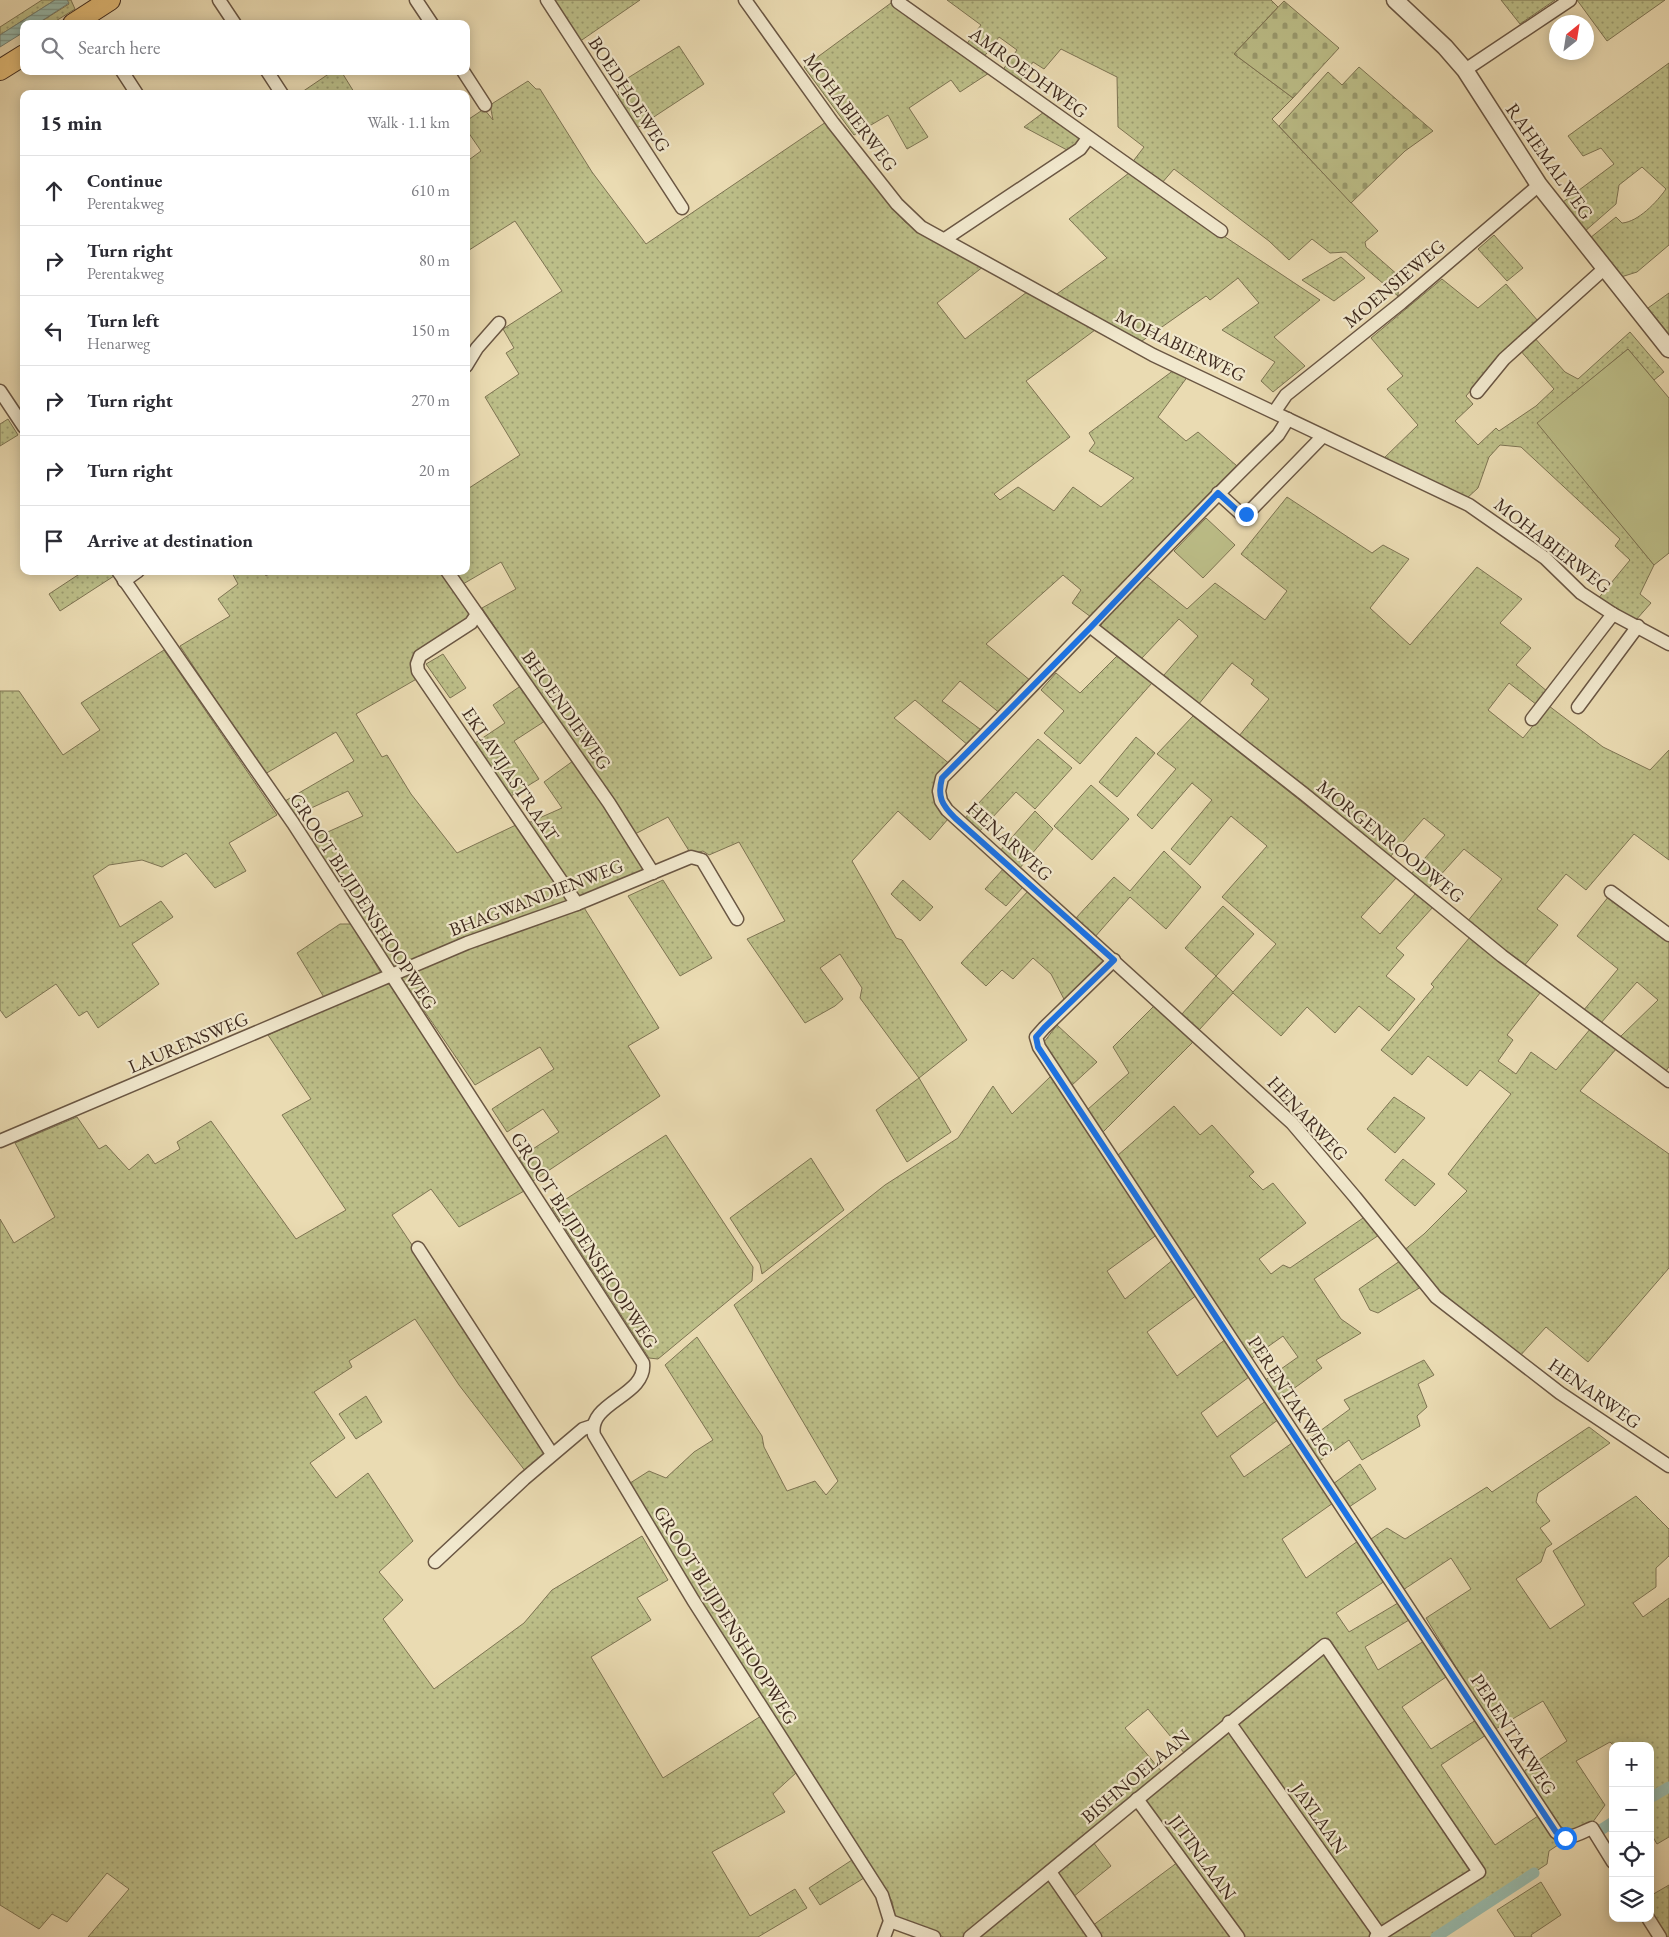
<!DOCTYPE html>
<meta charset="utf-8">
<style>
:root{--surface:#fff;--page:#f7f7f7;--text:#2b2b33;--muted:#7c7c81;--line:#e1e1e2}
body{margin:0;font-family:"EB Garamond",serif;background:var(--page);color:var(--text)}
.controls{position:absolute;right:15px;bottom:15px;display:grid;overflow:hidden;border-radius:10px;box-shadow:0 2px 12px #0003}
.controls button{width:45px;height:45px;display:grid;place-items:center;padding:0;border:0;border-bottom:1px solid var(--line);background:var(--surface);color:var(--text);font:25px sans-serif}
.compass{position:absolute;left:1549px;top:15px;width:45px;height:45px;border-radius:50%;background:var(--surface);box-shadow:0 2px 12px #0003;rotate:30deg}
.stop{position:absolute;width:15px;height:15px;margin:-11px;border:4px solid #1a73e8;border-radius:50%;background:#fff}
.stop.end{background:#1a73e8;border-color:#fff;box-shadow:0 1px 5px #0008}
.list{margin:0;padding:0;list-style:none}
h2{display:flex;justify-content:space-between;align-items:center;height:65px;margin:0;padding:0 20px;font-size:21px}
h2 small{font-size:16px;font-weight:400;color:var(--muted)}
.list li{display:grid;grid-template-columns:32px 1fr auto;gap:15px;align-items:center;box-sizing:border-box;height:70px;padding:0 20px;border-top:1px solid var(--line)}
.list b{display:block;font-size:19px;white-space:nowrap}
.list p{margin:0;font-size:16px;white-space:nowrap;color:var(--muted)}
.list em{font-size:16px;font-style:normal;color:var(--muted)}
.icon{flex:none;width:28px;height:28px;fill:none;stroke:currentColor;stroke-width:2;stroke-linecap:round;stroke-linejoin:round}
.map{position:relative;flex:none;width:1669px;height:1937px;overflow:hidden}
.search{position:absolute;background:var(--surface);box-shadow:0 2px 12px #0003;left:20px;top:20px;width:450px;height:55px;display:flex;align-items:center;gap:12px;box-sizing:border-box;padding:0 18px;border-radius:10px;color:var(--muted);font-size:19px}
.panel{position:absolute;background:var(--surface);box-shadow:0 2px 12px #0003;left:20px;top:90px;width:450px;height:485px;border-radius:10px}
.map>svg:first-child{display:block}
.grass{fill:url(#grass-dots);stroke:#7e7453}
.cemetery{fill:url(#cemetery-stones);stroke:#7e7453}
.garden{fill:#bcbe88;stroke:#7e7453}
.water{fill:url(#water-rules);stroke:#748174}
.lines{fill:none;stroke-linecap:round;stroke-linejoin:round}
.canal{stroke:#98bbad;stroke-width:11}
.minor-casing{stroke:#6a5643;stroke-width:15}
.tertiary-casing{stroke:#6a5643;stroke-width:19}
.primary-casing{stroke:#3f2a1e;stroke-width:22}
.minor{stroke:#f1e8cd;stroke-width:12}
.tertiary{stroke:#f1e8cd;stroke-width:16}
.primary{stroke:#e5be79;stroke-width:20}
.route{stroke:#1a73e8;stroke-width:6}
.labels{text-anchor:middle;stroke-width:4.5;stroke-linejoin:round;paint-order:stroke}
.street-label{font-size:19px;fill:#3f2a1e;stroke:#f1e8cd}
</style>
<div class="map">
<svg width="1669" height="1937" viewBox="0 0 1669 1937">
<defs>
<pattern id="grass-dots" width="8" height="8" patternUnits="userSpaceOnUse" patternTransform="scale(1.25)"><rect width="8" height="8" fill="#bcbe88"/><path d="M2 2h.1M6 6h.1" fill="none" stroke="#9a9b6f" stroke-width="1.8" stroke-linecap="round"/></pattern>
<pattern id="cemetery-stones" width="16" height="16" patternUnits="userSpaceOnUse" patternTransform="scale(1.25)"><rect width="16" height="16" fill="#bcbe88"/><path d="M2 7V4a2 2 0 0 1 4 0v3zM10 15v-3a2 2 0 0 1 4 0v3z" fill="#9a9b6f"/></pattern>
<pattern id="water-rules" width="6" height="5" patternUnits="userSpaceOnUse" patternTransform="scale(1.25)"><rect width="6" height="5" fill="#98bbad"/><path d="M0 2.5h6" fill="none" stroke="#7d988c"/></pattern>
</defs>
<rect width="100%" height="100%" fill="#eadbb2"/>
<filter id="stains"><feTurbulence type="fractalNoise" baseFrequency=".004" numOctaves="4"/><feColorMatrix values="0 0 0 0 .2 0 0 0 0 .09 0 0 0 0 .02 0 0 0 .5 -.17"/></filter>
<radialGradient id="worn" r=".72"><stop offset=".6" stop-color="#630" stop-opacity="0"/><stop offset="1" stop-color="#630" stop-opacity=".3"/></radialGradient>
<g class="grass">
<path d="M42 0H55L0 35V27Z"/>
<path d="M67 0H71L75 9 51 24H37L69 4Z"/>
<path d="M551 0H640L579 42Z"/>
<path d="M947 0H1271L1278 7 1234 54 1293 98 1272 119 1378 231 1365 242 1366 247 1399 276 1398 296 1346 252 1330 253 1312 239 1289 260 1269 241 1174 169 1161 184 1131 164 1144 147 1118 127 1117 77 1061 49 1044 69 1033 62 1019 83 1002 71 1017 50 999 37 983 58 965 46 981 25Z"/>
<path d="M1501 0H1555L1520 24Z"/>
<path d="M1577 0H1665L1607 41Z"/>
<path d="M891 3 989 73 960 92 951 80 909 108 928 137 907 149 888 115 854 135 804 67Z"/>
<path d="M679 46 704 84 637 128 616 97 619 94 615 86Z"/>
<path d="M1669 63V245L1637 272 1621 277 1590 238 1616 217 1622 223C1638 222 1657 202 1666 189L1642 167 1619 185 1616 204 1584 232 1563 202 1614 164 1601 148 1583 156 1568 136Z"/>
<path d="M333 71H341L354 92 350 94H299Z"/>
<path d="M528 81 536 89H540L592 172 646 244 826 122 905 222 984 266 937 303 965 339 1027 292 1095 330 1026 381 1070 437 994 494 1000 500 1018 487 1054 511 1073 487 1101 507 1134 478 1089 451 1095 443 1089 433 1174 370 1188 376 1158 417 1186 441 1198 432 1237 466 1192 511 1091 617 1072 603 1081 590 1063 575 986 644 1031 681 1001 714 960 681 942 701 984 732 969 746 915 700 894 718 951 765 939 777 948 819 930 840 898 811 852 861 896 938 902 940 967 1040 919 1078 951 1132 907 1162 876 1110 919 1078 860 998 862 988 840 954 820 968 843 999 835 1006 805 1023 747 939 785 921 739 842 709 855 703 851 691 854 668 817 635 834 482 608 516 589 501 562 463 584 454 571H466V490L520 455 485 397 519 374 506 353 514 348 503 329 562 291 515 221 466 252V162L481 151 466 129V121L484 109 493 120 490 105Z"/>
<path d="M1044 112 1081 137 1080 142 1067 150 1024 127Z"/>
<path d="M1129 173 1320 300 1274 337 1305 366 1273 392 1261 381 1275 362 1222 330 1259 303 1238 278 1210 300 1206 296 1142 341 1054 296 1107 258 1069 219Z"/>
<path d="M1494 235 1523 268 1507 281 1478 249Z"/>
<path d="M1341 257 1365 278 1334 301 1302 280Z"/>
<path d="M1442 279 1478 308 1506 284 1538 321 1506 349 1466 396 1473 404 1455 421 1478 445 1496 428 1499 431 1536 406 1554 389 1519 349 1533 336 1565 372 1578 379 1630 332 1664 372 1654 380 1628 349 1538 423 1654 565 1640 594 1651 603 1636 620 1597 600 1630 560 1615 546 1620 539 1521 447 1500 445 1489 457 1478 488 1466 499 1383 459 1418 425 1387 389 1403 376 1371 338Z"/>
<path d="M1669 293V334L1648 308Z"/>
<path d="M8 419 18 435 0 446V424Z"/>
<path d="M1287 497 1372 553 1383 545 1409 559 1370 608 1410 645 1477 567 1522 599 1500 623 1531 648 1516 665 1548 692 1537 705 1509 683 1488 710 1523 738 1549 706 1603 747 1650 770 1669 750V860L1634 834 1586 890 1566 874 1537 909 1558 925 1523 967 1467 922 1502 879 1464 849 1428 889 1411 874 1445 835 1424 818 1390 857 1239 736 1269 699 1251 684 1254 680 1232 663 1198 705 1164 675 1198 636 1179 619 1141 659 1100 627 1107 614 1145 575 1187 609 1215 583 1265 620 1287 591 1241 554Z"/>
<path d="M84 571H111L114 576 60 611 49 594Z"/>
<path d="M231 571H263L266 576 273 571H443L475 614 416 656 420 677 356 714 382 757 387 755 411 794 457 853 518 824 570 902 395 968 310 840 363 816 348 791 294 816 285 801 354 761 336 732 265 774 180 646 230 616 218 599 238 584Z"/>
<path d="M164 650 277 815 229 843 246 871 215 888 186 853 162 867 142 860 109 865 93 876 120 927 161 901 173 917 132 944 159 984 98 1028 87 1011 79 1016 56 984 6 1018 0 1010V691H19L63 755 100 730 81 703Z"/>
<path d="M443 654 466 688 450 698 426 664Z"/>
<path d="M1118 655 1152 683 1080 764 1044 733 1064 711 1041 690 1056 673 1080 693Z"/>
<path d="M522 685 545 721 514 741 539 779 511 796 475 743 505 723 493 705Z"/>
<path d="M1193 716 1397 877 1361 917 1380 934 1416 893 1433 907 1396 948 1404 955 1386 976 1415 999 1389 1031 1359 1006 1335 1033 1307 1007 1281 1036 1233 993 1199 1030 1181 1015 1216 976 1185 948 1223 906 1254 934 1216 976 1233 992 1276 944 1222 897 1267 846 1231 816 1190 865 1171 849 1212 800 1192 783 1152 829 1137 815 1176 769 1157 754Z"/>
<path d="M1136 737 1155 753 1117 797 1099 782Z"/>
<path d="M1038 739 1072 768 1035 809 1016 792 979 832 964 819Z"/>
<path d="M573 761 647 871 577 899 528 823 562 808 544 782Z"/>
<path d="M1091 785 1129 819 1092 860 1054 826Z"/>
<path d="M1035 811 1053 829 1019 869 999 852Z"/>
<path d="M1164 851 1201 887 1166 929 1130 897 1094 938 1075 919 1114 877 1130 891Z"/>
<path d="M1005 867 1023 887 1006 906 985 889Z"/>
<path d="M663 880 712 958 680 976 628 896Z"/>
<path d="M903 880 933 907 920 921 891 894Z"/>
<path d="M1030 889 1109 961 1066 1003 1051 974 1033 958 1013 979 1002 970 986 986 961 963Z"/>
<path d="M1609 896 1669 941V1067L1664 1073 1620 1037 1658 1000 1637 982 1600 1024 1583 1011 1618 969 1577 936Z"/>
<path d="M583 906 659 1028 628 1046 660 1096 533 1181 519 1158 559 1132 543 1109 507 1132 492 1109 554 1069 540 1047 475 1085 399 974Z"/>
<path d="M340 924H352L382 975 325 999 297 953Z"/>
<path d="M1470 937 1540 993 1507 1035 1513 1040 1498 1061 1516 1074 1531 1052 1556 1070 1591 1028 1617 1048 1580 1091 1669 1154V1268L1588 1362 1546 1327 1519 1357 1437 1297 1403 1251 1424 1234 1467 1191 1448 1174 1511 1094 1480 1070 1467 1086 1428 1056 1412 1075 1381 1050 1434 987 1431 984Z"/>
<path d="M389 984 526 1190 459 1227 431 1189 392 1215 551 1453 526 1472 459 1385 415 1319 349 1361 352 1367 314 1392 345 1438 310 1463 336 1498 368 1473 413 1541 379 1572 403 1600 383 1619 434 1689 524 1623 552 1590 642 1536 668 1580 637 1598 651 1620 591 1657 663 1778 761 1716 797 1772 773 1794 785 1812 712 1852 750 1916 795 1889 807 1908 758 1937H88L129 1889 107 1873 67 1922 52 1914 39 1929 0 1905V1219L14 1243 55 1217 15 1143 77 1117 99 1149 106 1145 129 1170 148 1154 155 1164 180 1149 177 1142 211 1121 296 1239 346 1210 282 1115 311 1099 268 1035 380 985Z"/>
<path d="M1157 1003 1196 1039 1102 1133 1087 1110 1129 1073 1113 1047Z"/>
<path d="M1057 1025 1097 1062 1071 1086 1046 1054 1044 1042Z"/>
<path d="M1051 1076 1158 1234 1107 1271 1125 1299 1174 1259 1197 1295 1147 1332 1177 1376 1226 1339 1249 1377 1201 1413 1217 1437 1267 1400 1279 1419 1230 1456 1244 1477 1292 1443 1333 1503 1282 1539 1306 1578 1358 1541 1385 1581 1336 1613 1349 1632 1398 1603 1409 1620 1365 1647 1378 1670 1424 1641 1446 1677 1402 1707 1431 1749 1476 1720 1486 1735 1441 1765 1495 1845 1538 1816 1558 1845 1549 1851 1547 1864 1436 1937H1382L1483 1872 1326 1640 1185 1754 1148 1709 1125 1728 1162 1772 964 1937H944L901 1922 895 1916 892 1901 627 1485 649 1471 666 1478 694 1452 713 1440 665 1365 697 1337 762 1436 764 1447 787 1491 815 1481 826 1495 838 1481 734 1305 885 1185 958 1138 993 1086 1012 1114Z"/>
<path d="M1394 1097 1425 1118 1395 1153 1367 1129Z"/>
<path d="M1174 1106 1200 1135 1212 1125 1254 1172 1249 1176 1263 1190 1273 1183 1306 1223 1259 1259 1271 1274 1283 1265 1290 1268 1366 1216 1379 1235 1314 1279 1341 1319 1361 1333 1316 1360 1322 1368 1278 1400 1264 1381 1298 1357 1283 1336 1249 1360 1117 1156Z"/>
<path d="M666 1135 753 1267 752 1281 658 1359 649 1358 552 1208Z"/>
<path d="M811 1158 844 1210 762 1274 760 1264 730 1218Z"/>
<path d="M1403 1159 1435 1184 1415 1206 1385 1180Z"/>
<path d="M1400 1261 1421 1287 1378 1313 1370 1310 1359 1289Z"/>
<path d="M1424 1360 1434 1375 1418 1384 1427 1407 1417 1416 1420 1426 1362 1460 1349 1440 1318 1462 1305 1442 1350 1409 1344 1400Z"/>
<path d="M366 1396 382 1422 356 1439 339 1414Z"/>
<path d="M1589 1427 1610 1443 1538 1493 1536 1502 1550 1521 1540 1528 1552 1544 1546 1548 1541 1562 1516 1579 1550 1629 1585 1605 1553 1551 1636 1496 1669 1529V1556L1656 1568V1587L1633 1603 1643 1617 1669 1598V1837L1657 1844 1650 1832V1746H1614L1610 1742 1576 1761 1605 1805 1590 1826 1560 1833 1523 1774 1527 1768 1567 1741 1543 1701 1494 1730 1426 1618 1471 1589 1451 1558 1403 1590 1371 1539 1387 1528 1405 1539 1487 1487 1492 1492Z"/>
<path d="M1360 1464 1376 1489 1349 1507 1333 1484Z"/>
<path d="M1324 1650 1475 1872 1381 1930 1234 1722Z"/>
<path d="M1229 1727 1374 1934 1369 1937H1243L1143 1799Z"/>
<path d="M1093 1842 1111 1866 1073 1897 1055 1873Z"/>
<path d="M852 1860 864 1878 820 1905 809 1888Z"/>
<path d="M1178 1862 1232 1937H1100L1092 1926Z"/>
<path d="M1048 1877 1091 1937H977Z"/>
<path d="M1541 1882 1561 1915 1531 1935 1532 1937H1515L1497 1910Z"/>
<path d="M1669 1885V1937H1667L1650 1911V1896Z"/>
</g>
<g class="cemetery">
<path d="M1284 1 1339 48 1293 98 1234 54Z"/>
<path d="M1359 67 1433 131 1405 151 1351 203 1279 126 1328 72 1342 85Z"/>
</g>
<g class="garden">
<path d="M1628 349 1669 398V553L1654 565 1537 423Z"/>
<path d="M1206 518 1235 545 1203 578 1174 551Z"/>
</g>
<path class="water" d="M55 0H67L69 3 37 24H24V32L0 47V35Z"/>
<g class="lines">
<g class="canal">
<path d="M1650 1798 1669 1787"/>
<path d="M1599 1831 1613 1822"/>
<path d="M1436 1937 1534 1873"/>
</g>
<g class="minor-casing">
<g id="minor">
<path d="M219 0 235 24"/>
<path d="M416 0 432 24"/>
<path d="M547 0 682 208"/>
<path d="M745 0 833 123 897 204 921 227 1153 355 1469 505 1545 558 1581 593 1613 614 1669 644"/>
<path d="M898 2 1221 231"/>
<path d="M1465 70 1570 0"/>
<path d="M122 71 137 94"/>
<path d="M267 71 282 94"/>
<path d="M463 71 485 105"/>
<path d="M945 239 1080 149 1088 138"/>
<path d="M466 366 477 348 499 323"/>
<path d="M0 391 24 427"/>
<path d="M1477 392 1504 359 1605 268"/>
<path d="M1275 411 1286 395 1401 303 1539 185"/>
<path d="M1288 419 1278 435C1163 546 1055 665 942 778L939 791 941 801 947 810 1292 1123 1355 1197 1436 1297 1560 1393 1669 1466"/>
<path d="M1218 493 1240 513 1246 515 1323 436"/>
<path d="M118 571 293 823 643 1363C647 1396 587 1402 594 1435L693 1600 882 1895 890 1921 884 1937"/>
<path d="M447 571 609 803 653 873"/>
<path d="M124 581 138 571"/>
<path d="M477 614 471 623 420 656 417 664 418 671 577 904"/>
<path d="M1091 627 1304 794 1502 956 1669 1081"/>
<path d="M1578 707 1638 626"/>
<path d="M1532 719 1613 614"/>
<path d="M1611 892 1669 935"/>
<path d="M1114 960 1044 1028 1036 1037 1039 1047 1556 1832C1569 1842 1579 1833 1592 1828L1613 1862"/>
<path d="M0 1141 467 943 577 904 691 857 702 860 737 919"/>
<path d="M418 1248 552 1454"/>
<path d="M435 1562 524 1479 583 1429 592 1426"/>
<path d="M1229 1722 1380 1935"/>
<path d="M1137 1799 1238 1937"/>
<path d="M1050 1872 1095 1937"/>
<path d="M1648 1918 1660 1937"/>
<path d="M890 1921 934 1937"/>
<path d="M970 1937 1325 1645 1479 1872 1376 1937"/>
</g>
</g>
<g class="tertiary-casing">
<path id="tertiary" d="M1395 0 1445 47 1465 70 1539 185 1669 349"/>
</g>
<g class="primary-casing">
<g id="primary">
<path d="M73 24 110 0"/>
<path d="M0 70 24 55"/>
</g>
</g>
<use href="#minor" class="minor"/>
<use href="#tertiary" class="tertiary"/>
<use href="#primary" class="primary"/>
</g>
<g class="lines">
<path class="route" d="M1246 514 1240 513 1218 493 1091 627 942 778C937 797 942 805 955 818L1114 960 1044 1028 1036 1037 1038 1047 1556 1832 1565 1838"/>
</g>
<g class="labels">
<g class="street-label">
<text transform="translate(1029 72) rotate(36)" y="7">AMROEDHWEG</text>
<text transform="translate(630 94) rotate(57)" y="7">BOEDHOEWEG</text>
<text transform="translate(851 112) rotate(53)" y="7">MOHABIERWEG</text>
<text transform="translate(1550 161) rotate(55)" y="7">RAHEMALWEG</text>
<text transform="translate(1394 283) rotate(-40)" y="7">MOENSIEWEG</text>
<text transform="translate(1181 345) rotate(26)" y="7">MOHABIERWEG</text>
<text transform="translate(1553 545) rotate(38)" y="7">MOHABIERWEG</text>
<text transform="translate(567 710) rotate(55)" y="7">BHOENDIEWEG</text>
<text transform="translate(511 774) rotate(56)" y="7">EKLAVIJASTRAAT</text>
<text transform="translate(1010 841) rotate(42)" y="7">HENARWEG</text>
<text transform="translate(1391 841) rotate(39)" y="7">MORGENROODWEG</text>
<text transform="translate(536 897) rotate(-21)" y="7">BHAGWANDIENWEG</text>
<text transform="translate(364 901) rotate(57)" y="7">GROOT BLIJDENSHOOPWEG</text>
<text transform="translate(188 1042) rotate(-23)" y="7">LAURENSWEG</text>
<text transform="translate(1308 1118) rotate(47)" y="7">HENARWEG</text>
<text transform="translate(585 1240) rotate(57)" y="7">GROOT BLIJDENSHOOPWEG</text>
<text transform="translate(1595 1393) rotate(35)" y="7">HENARWEG</text>
<text transform="translate(1291 1396) rotate(57)" y="7">PERENTAKWEG</text>
<text transform="translate(726 1615) rotate(58)" y="7">GROOT BLIJDENSHOOPWEG</text>
<text transform="translate(1514 1734) rotate(57)" y="7">PERENTAKWEG</text>
<text transform="translate(1135 1776) rotate(-40)" y="7">BISHNOELAAN</text>
<text transform="translate(1320 1818) rotate(55)" y="7">JAYLAAN</text>
<text transform="translate(1203 1857) rotate(54)" y="7">JITINLAAN</text>
</g>
</g>
<rect width="100%" height="100%" filter="url(#stains)"/>
<rect width="100%" height="100%" fill="url(#worn)"/>
</svg>
<div class="controls">
<button>+</button>
<button>−</button>
<button><svg class="icon" aria-label="locate" viewBox="0 0 24 24"><circle cx="12" cy="12" r="6"/><path d="M12 2v4M12 18v4M2 12h4M18 12h4"/></svg></button>
<button><svg class="icon" aria-label="layers" viewBox="0 0 24 24"><path d="M12 4l9 5-9 5-9-5zM3 14l9 5 9-5"/></svg></button>
</div>
<svg class="compass" viewBox="-18 -18 36 36"><path d="M0-13l5 13h-10z" fill="#e53935"/><path d="M0 13l5-13h-10z" fill="#7c7c81"/></svg>
<div class="stop" style="left:1565px;top:1838px"></div>
<div class="stop end" style="left:1246px;top:514px"></div>
<div class="search"><svg class="icon" aria-label="search" viewBox="0 0 24 24"><circle cx="10" cy="10" r="6"/><path d="M15 15l6 6"/></svg>Search here</div>
<section class="panel">
<h2>15 min<small>Walk · 1.1 km</small></h2>
<ul class="list">
<li><svg class="icon" aria-label="ahead" viewBox="0 0 24 24"><path d="M12 20V5M6 11l6-6 6 6"/></svg><div><b>Continue</b><p>Perentakweg</p></div><em>610 m</em></li>
<li><svg class="icon" aria-label="right" viewBox="0 0 24 24"><path d="M7 20v-9h11M14 6l5 5-5 5"/></svg><div><b>Turn right</b><p>Perentakweg</p></div><em>80 m</em></li>
<li><svg class="icon" aria-label="left" viewBox="0 0 24 24"><path d="M17 20v-9H6M10 6l-5 5 5 5"/></svg><div><b>Turn left</b><p>Henarweg</p></div><em>150 m</em></li>
<li><svg class="icon" aria-label="right" viewBox="0 0 24 24"><path d="M7 20v-9h11M14 6l5 5-5 5"/></svg><div><b>Turn right</b></div><em>270 m</em></li>
<li><svg class="icon" aria-label="right" viewBox="0 0 24 24"><path d="M7 20v-9h11M14 6l5 5-5 5"/></svg><div><b>Turn right</b></div><em>20 m</em></li>
<li><svg class="icon" aria-label="arrive" viewBox="0 0 24 24"><path d="M6 21V4h12l-3 4 3 4H6"/></svg><div><b>Arrive at destination</b></div></li>
</ul>
</section>
</div>
